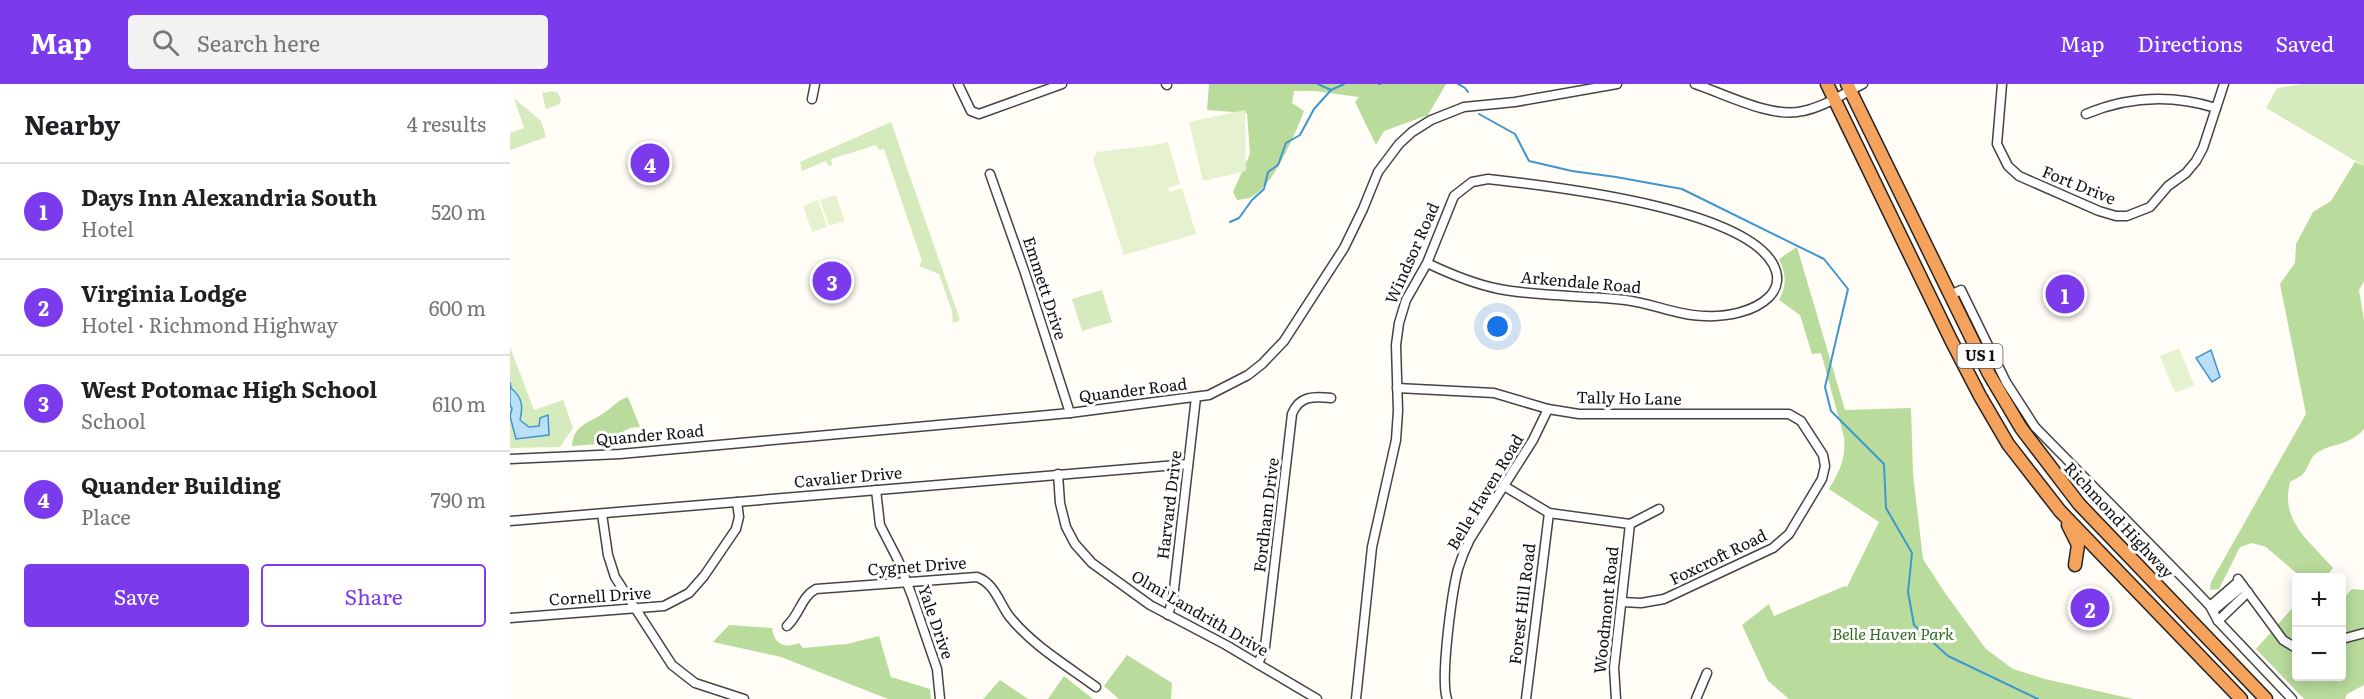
<!DOCTYPE html>
<meta charset="utf-8">
<style>
:root{--surface:#fff;--page:#f2f2f2;--text:#202124;--muted:#757577;--line:#e0e0e0;--accent:#7c3aed}
body{margin:0;font-family:Literata,serif;background:var(--page);color:var(--text)}
.controls{position:absolute;right:18px;bottom:18px;display:grid;overflow:hidden;border-radius:6px;box-shadow:0 3px 15px #0003}
.controls button{width:54px;height:54px;display:grid;place-items:center;padding:0;border:0;border-bottom:2px solid var(--line);background:var(--surface);color:var(--text);font:30px sans-serif}
.you{position:absolute;left:988px;top:243px;width:21px;height:21px;margin:-15px;border:4px solid #fff;border-radius:50%;background:#1a73e8;box-shadow:0 0 0 9px #1a73e833}
.badge{display:grid;place-items:center;width:39px;height:39px;border-radius:50%;background:var(--accent);color:#fff;font-size:20px;font-weight:700}
.pin{position:absolute;translate:-50% -50%;border:3px solid #fff;box-shadow:0 2px 6px #0006}
.list{margin:0;padding:0;list-style:none}
h2{display:flex;justify-content:space-between;align-items:center;height:78px;margin:0;padding:0 24px;font-size:26px}
h2 small{font-size:20px;font-weight:400;color:var(--muted)}
.list li{display:grid;grid-template-columns:39px 1fr auto;gap:18px;align-items:center;box-sizing:border-box;height:96px;padding:0 24px;border-top:2px solid var(--line)}
.list b{display:block;font-size:22px;white-space:nowrap}
.list p{margin:0;font-size:20px;white-space:nowrap;color:var(--muted)}
.list em{font-size:20px;font-style:normal;color:var(--muted)}
.actions{display:flex;gap:12px;padding:18px 24px}
.actions a{flex:1;padding:14px 0;border:2px solid var(--accent);border-radius:6px;text-align:center;font-size:21px;color:var(--accent)}
.actions .main{background:var(--accent);color:#fff}
.icon{flex:none;width:33px;height:33px;fill:none;stroke:currentColor;stroke-width:2;stroke-linecap:round;stroke-linejoin:round}
.map{position:relative;flex:none;width:1854px;height:615px;overflow:hidden}
header{display:flex;align-items:center;gap:36px;box-sizing:border-box;height:84px;padding:0 30px;background:var(--accent);color:#fff}
header strong{font-size:28px}
nav{display:flex;gap:33px;margin-inline-start:auto;font-size:21px}
.search{width:420px;height:54px;background:var(--page);display:flex;align-items:center;gap:15px;box-sizing:border-box;padding:0 21px;border-radius:6px;color:var(--muted);font-size:22px}
main{display:flex}
aside{flex:1;background:var(--surface)}
.map>svg:first-child{display:block}
.green{fill:#d5ebbd}
.forest{fill:#b9dc9c}
.pitch{fill:#e6f2cf}
.water{fill:#b9e0f7;stroke:#3f96cf;stroke-width:1.5}
.lines{fill:none;stroke-linecap:round;stroke-linejoin:round}
.stream{stroke:#3f96cf;stroke-width:2}
.minor-casing{stroke:#444;stroke-width:11}
.highway-casing{stroke:#222;stroke-width:15}
.minor{stroke:#fff;stroke-width:8}
.highway{stroke:#f5a25d;stroke-width:12}
.labels{text-anchor:middle;stroke-width:6;stroke-linejoin:round;paint-order:stroke}
.shield{fill:#fff;stroke:#585858;stroke-width:1.5}
.shield-label{font-size:15px;font-weight:bold;fill:#111}
.street-label{font-size:16px;fill:#111;stroke:#fff}
.park-label{font-size:16px;font-style:italic;fill:#2f6b1f;stroke:#fff}
</style>
<header>
<strong>Map</strong>
<div class="search"><svg class="icon" aria-label="search" viewBox="0 0 24 24"><circle cx="10" cy="10" r="6"/><path d="M15 15l6 6"/></svg>Search here</div>
<nav><a>Map</a><a>Directions</a><a>Saved</a></nav>
</header>
<main>
<aside>
<h2>Nearby<small>4 results</small></h2>
<ul class="list">
<li><span class="badge">1</span><div><b>Days Inn Alexandria South</b><p>Hotel</p></div><em>520 m</em></li>
<li><span class="badge">2</span><div><b>Virginia Lodge</b><p>Hotel · Richmond Highway</p></div><em>600 m</em></li>
<li><span class="badge">3</span><div><b>West Potomac High School</b><p>School</p></div><em>610 m</em></li>
<li><span class="badge">4</span><div><b>Quander Building</b><p>Place</p></div><em>790 m</em></li>
</ul>
<div class="actions"><a class="main">Save</a><a>Share</a></div>
</aside>
<div class="map">
<svg width="1854" height="615" viewBox="0 0 1854 615">
<rect width="100%" height="100%" fill="#fffdf5"/>
<g class="green">
<path d="M1793 0H1854V82L1756 24 1767 4Z"/>
<path d="M42 7 48 9 51 16 50 20 36 25 32 9Z"/>
<path d="M4 14 31 37 36 53 0 66V49L14 44Z"/>
<path d="M381 38 450 236 443 239 442 227 429 190 409 182 412 177 374 65 369 66 366 61 321 75 322 81 319 82 315 77 292 87 290 78Z"/>
<path d="M592 206 602 238 572 247 562 215Z"/>
<path d="M0 263 24 326 53 316 63 344 50 363 0 364Z"/>
</g>
<g class="forest">
<path d="M699 0H936L918 31 874 47 866 61 845 18 849 13 805 7H784L782 19 794 27C785 50 764 102 741 113 738 115 731 115 727 116L723 108 740 70 737 29 697 26Z"/>
<path d="M1845 78 1854 82V197L1849 206 1854 236V345C1839 362 1826 358 1808 368 1799 373 1799 385 1792 391 1788 394 1783 396 1780 398 1770 438 1800 457 1823 484L1816 493H1791L1756 463 1742 459 1730 463 1709 505 1700 506 1701 498 1796 330 1770 200 1785 179 1786 160 1803 128 1821 117Z"/>
<path d="M1287 163 1335 326 1401 324 1403 390 1413 475 1435 509 1476 565 1503 585 1535 595 1623 615H1279L1258 597 1232 541 1259 520 1264 532 1335 502 1337 503 1369 438 1319 405C1330 387 1336 374 1334 353L1311 269 1302 270 1290 231 1269 216C1277 202 1276 189 1269 175Z"/>
<path d="M118 313 130 343 120 344 89 360 62 362C63 341 79 339 94 329 103 323 107 316 118 313Z"/>
<path d="M1842 505 1854 506V601L1837 610 1835 615H1794L1746 565 1786 520V592H1832V516Z"/>
<path d="M219 541 262 544C264 560 274 565 289 559L293 564 337 560 369 552 381 593 420 605 421 615H378L271 573 203 558Z"/>
<path d="M617 571 662 599 661 615H609L594 602Z"/>
<path d="M554 592 583 615H538Z"/>
<path d="M490 596 518 615H473Z"/>
</g>
<g class="pitch">
<path d="M735 26 736 87 693 97 679 38Z"/>
<path d="M658 58 670 100 658 104 660 108 672 104 686 150 614 171 583 75 587 68 645 61Z"/>
<path d="M326 111 335 137 319 142 310 116Z"/>
<path d="M308 116 317 143 302 148 293 122Z"/>
<path d="M1669 264 1684 301 1665 309 1650 272Z"/>
</g>
<g class="water">
<path d="M1701 266 1710 293 1702 298 1686 274Z"/>
<path d="M0 298 1 304C13 314 13 323 10 336L19 343 29 342 30 334 38 331 39 351 6 355 0 332 2 325 0 320Z"/>
</g>
<g class="lines">
<g class="stream">
<path d="M808 0 821 6 834 0"/>
<path d="M869 0H870"/>
<path d="M948 0 955 4 958 8"/>
<path d="M969 30 1005 50 1019 77 1062 87 1106 93 1172 105 1314 175 1338 205 1315 303 1321 327 1374 380 1376 424 1402 469 1398 508 1404 541 1438 572 1528 615"/>
<path d="M720 138 729 134 742 116 754 105 758 88 768 81 776 59 790 51 804 25 821 6"/>
</g>
<g class="minor-casing">
<g id="minor">
<path d="M448 0 461 27 469 30 552 0"/>
<path d="M656 0 657 1"/>
<path d="M1185 0C1215 10 1262 35 1293 27 1314 23 1334 9 1353 0"/>
<path d="M1492 0 1487 60 1498 82 1509 92 1589 127 1606 132H1617L1640 123 1658 102 1676 89 1686 77 1693 64 1714 0"/>
<path d="M302 15 305 0"/>
<path d="M1576 30C1619 12 1661 10 1706 24"/>
<path d="M480 90 515 189 560 329"/>
<path d="M1440 211 1451 206 1496 298 1525 343 1680 501 1700 522 1708 537 1782 615"/>
<path d="M887 304 984 309 1038 325 1069 330H1279L1291 337 1313 371 1315 382 1312 395 1279 450 1263 464 1154 515 1131 519 1112 518"/>
<path d="M0 375 110 370 560 329 699 311 738 291 752 280 774 257 834 164 853 125 868 88 889 60 902 48 921 36 954 23 1005 18 1107 0"/>
<path d="M548 390 550 419 556 443 565 460 582 479 640 521 716 561 807 615"/>
<path d="M994 402 1039 429 1120 440"/>
<path d="M366 406 370 441 388 476 402 512 427 585 430 615"/>
<path d="M92 430 98 471 105 493 162 581 185 599 234 615"/>
<path d="M0 437 678 380"/>
<path d="M1120 440 1149 425"/>
<path d="M1728 495 1773 556 1786 564"/>
<path d="M1700 522 1729 497"/>
<path d="M1703 527 1733 502"/>
<path d="M658 531 663 514 686 313"/>
<path d="M0 534 154 522 179 509 194 492 226 445 229 433 227 418"/>
<path d="M1708 537 1738 508"/>
<path d="M277 542C290 530 291 513 306 505L467 493C484 499 489 518 499 532 522 561 556 581 586 603"/>
<path d="M1832 555 1854 549"/>
<path d="M748 580 755 563 782 330C789 312 803 312 821 314"/>
<path d="M846 615 862 463 886 356 888 327 886 261 889 239 896 216 917 179 944 112 962 98 978 95C1040 102 1231 123 1263 180 1269 191 1269 203 1259 213 1244 228 1216 233 1195 232 1168 232 1142 219 1115 216 1074 211 1030 213 989 205 964 200 940 190 917 179"/>
<path d="M937 615C930 594 942 508 948 485 951 475 955 465 960 455L1023 356 1038 325"/>
<path d="M1016 615 1039 429"/>
<path d="M1106 615 1104 584 1120 440"/>
<path d="M1186 615 1197 589"/>
</g>
</g>
<g class="highway-casing">
<g id="highway">
<path d="M1317 0 1441 256 1470 312 1498 360 1550 427 1731 615"/>
<path d="M1337 0 1479 290 1511 344 1569 420 1756 615"/>
<path d="M1558 441 1568 461 1565 481"/>
</g>
</g>
<use href="#minor" class="minor"/>
<use href="#highway" class="highway"/>
</g>
<g class="labels">
<rect class="shield" x="1447.5" y="260" width="45" height="24" rx="4.5"/>
<g class="shield-label">
<text x="1470" y="277">US 1</text>
</g>
<g class="street-label">
<text transform="translate(1569 101) rotate(22)" y="6">Fort Drive</text>
<text transform="translate(902 169) rotate(-66)" y="6">Windsor Road</text>
<text transform="translate(1071 198) rotate(5)" y="6">Arkendale Road</text>
<text transform="translate(535 204) rotate(72)" y="6">Emmett Drive</text>
<text transform="translate(623 306) rotate(-7)" y="6">Quander Road</text>
<text transform="translate(1119 314) rotate(1)" y="6">Tally Ho Lane</text>
<text transform="translate(140 351) rotate(-5)" y="6">Quander Road</text>
<text transform="translate(338 393) rotate(-5)" y="6">Cavalier Drive</text>
<text transform="translate(975 408) rotate(-59)" y="6">Belle Haven Road</text>
<text transform="translate(659 421) rotate(-83)" y="6">Harvard Drive</text>
<text transform="translate(756 431) rotate(-83)" y="6">Fordham Drive</text>
<text transform="translate(1609 436) rotate(47)" y="6">Richmond Highway</text>
<text transform="translate(1208 473) rotate(-26)" y="6">Foxcroft Road</text>
<text transform="translate(407 482) rotate(-4)" y="6">Cygnet Drive</text>
<text transform="translate(90 512) rotate(-4)" y="6">Cornell Drive</text>
<text transform="translate(1012 520) rotate(-83)" y="6">Forest Hill Road</text>
<text transform="translate(1096 526) rotate(-84)" y="6">Woodmont Road</text>
<text transform="translate(690 529) rotate(30)" y="6">Olmi Landrith Drive</text>
<text transform="translate(426 538) rotate(71)" y="6">Yale Drive</text>
</g>
<g class="park-label">
<text x="1383" y="556">Belle Haven Park</text>
</g>
</g>
</svg>
<div class="controls">
<button>+</button>
<button>−</button>
</div>
<div class="you"></div>
<div class="pin badge" style="left:1555px;top:210px">1</div>
<div class="pin badge" style="left:1580px;top:524px">2</div>
<div class="pin badge" style="left:322px;top:197px">3</div>
<div class="pin badge" style="left:140px;top:79px">4</div>
</div>
</main>
